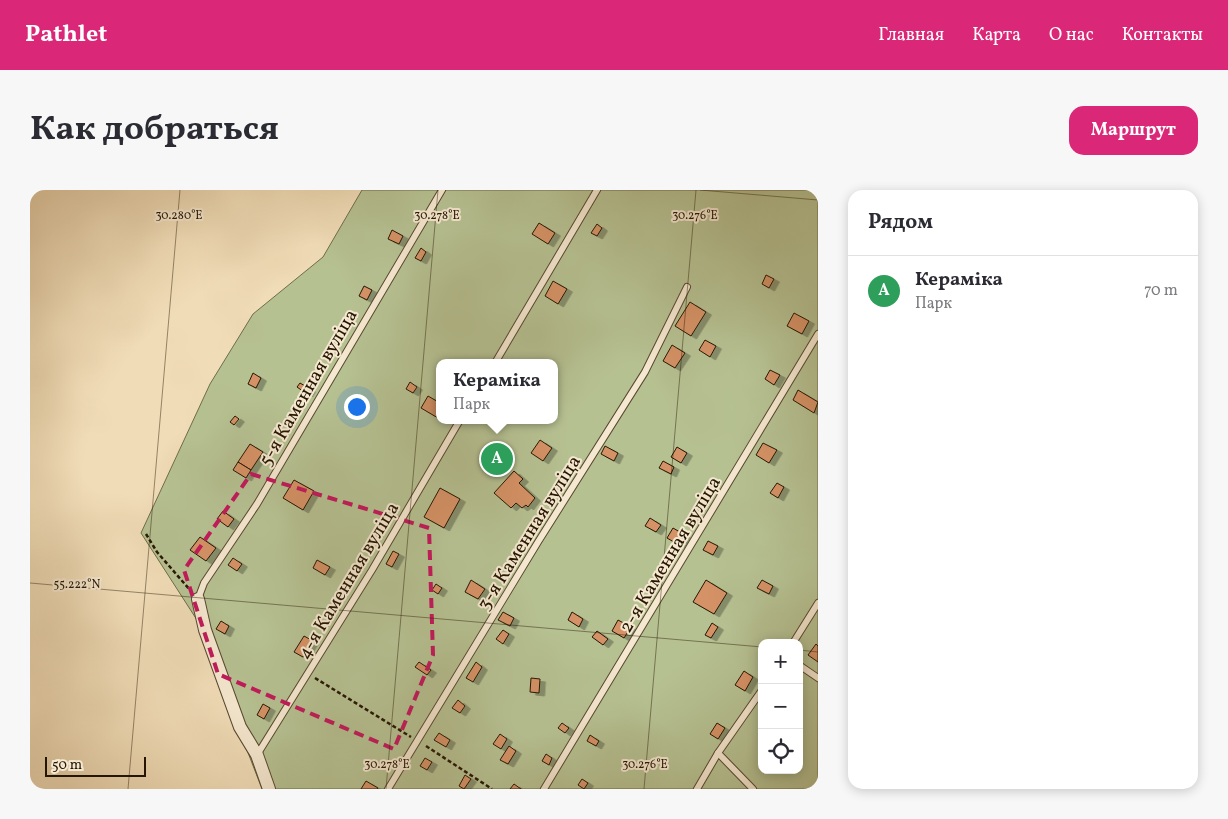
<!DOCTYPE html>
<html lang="ru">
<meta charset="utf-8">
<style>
:root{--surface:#fff;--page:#f7f7f7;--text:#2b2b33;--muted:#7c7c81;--line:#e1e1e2;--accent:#db2777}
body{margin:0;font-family:Vollkorn,serif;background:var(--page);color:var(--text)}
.controls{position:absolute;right:15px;bottom:15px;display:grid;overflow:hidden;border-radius:10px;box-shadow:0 2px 12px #0003}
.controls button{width:45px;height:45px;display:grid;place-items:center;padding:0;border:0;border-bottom:1px solid var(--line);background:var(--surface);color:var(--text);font:25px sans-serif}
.scale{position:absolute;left:15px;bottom:12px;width:101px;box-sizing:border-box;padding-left:5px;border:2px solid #251602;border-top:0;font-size:14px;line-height:18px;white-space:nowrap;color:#251602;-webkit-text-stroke:4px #f5e8d0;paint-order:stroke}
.you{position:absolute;left:326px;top:216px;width:18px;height:18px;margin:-12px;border:4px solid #fff;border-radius:50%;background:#1a73e8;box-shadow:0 0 0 8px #1a73e833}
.badge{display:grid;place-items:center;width:32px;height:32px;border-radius:50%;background:var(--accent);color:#fff;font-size:16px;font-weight:700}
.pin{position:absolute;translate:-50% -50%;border:2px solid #fff;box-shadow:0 1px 5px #0006}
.popup{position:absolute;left:406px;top:169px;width:122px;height:65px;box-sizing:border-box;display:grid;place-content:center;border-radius:10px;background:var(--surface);filter:drop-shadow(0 1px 4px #0005);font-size:16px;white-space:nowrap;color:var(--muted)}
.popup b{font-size:19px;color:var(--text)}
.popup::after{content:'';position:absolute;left:50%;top:100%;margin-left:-10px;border:10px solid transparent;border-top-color:var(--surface)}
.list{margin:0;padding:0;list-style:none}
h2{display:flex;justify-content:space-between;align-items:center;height:65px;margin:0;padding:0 20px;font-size:21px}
h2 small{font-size:16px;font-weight:400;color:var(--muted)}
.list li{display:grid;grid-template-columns:32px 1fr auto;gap:15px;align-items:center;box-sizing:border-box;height:70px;padding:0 20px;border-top:1px solid var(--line)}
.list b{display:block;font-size:19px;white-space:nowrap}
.list p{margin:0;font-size:16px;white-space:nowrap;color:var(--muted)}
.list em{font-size:16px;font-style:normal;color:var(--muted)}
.icon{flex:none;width:28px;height:28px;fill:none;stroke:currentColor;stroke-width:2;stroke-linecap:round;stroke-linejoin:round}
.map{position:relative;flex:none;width:788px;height:599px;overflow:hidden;border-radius:15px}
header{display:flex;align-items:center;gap:30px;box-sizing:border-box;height:70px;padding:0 25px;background:var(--accent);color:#fff}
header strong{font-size:24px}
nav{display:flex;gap:28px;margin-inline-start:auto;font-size:18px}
.intro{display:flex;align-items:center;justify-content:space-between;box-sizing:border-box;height:120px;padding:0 30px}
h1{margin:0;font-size:35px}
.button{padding:12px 22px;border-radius:15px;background:var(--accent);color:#fff;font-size:18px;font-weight:700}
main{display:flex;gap:30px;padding:0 30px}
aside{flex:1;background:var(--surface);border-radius:15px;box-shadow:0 2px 12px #0003}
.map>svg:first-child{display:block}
.green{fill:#b6c192;stroke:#6e6c4a;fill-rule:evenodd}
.building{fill:#d59266;stroke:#251602;filter:url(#shadow)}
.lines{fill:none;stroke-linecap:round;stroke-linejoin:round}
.lane-casing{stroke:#58482f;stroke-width:8}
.street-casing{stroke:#58482f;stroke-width:14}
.path{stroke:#251602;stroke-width:2.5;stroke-dasharray:4 2.5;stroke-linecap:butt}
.lane{stroke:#f5e8d0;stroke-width:6}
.street{stroke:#f5e8d0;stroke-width:12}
.marked{fill:none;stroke:#c2185b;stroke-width:4;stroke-dasharray:10 6;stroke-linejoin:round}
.ticks{fill:none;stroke:#251602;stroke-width:1;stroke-opacity:0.45}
.labels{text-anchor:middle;stroke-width:4;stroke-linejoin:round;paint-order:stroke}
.street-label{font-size:19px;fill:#251602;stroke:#f5e8d0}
.ticks-label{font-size:12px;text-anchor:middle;fill:#251602;stroke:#f5e8d0;stroke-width:4;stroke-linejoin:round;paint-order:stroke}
</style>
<header>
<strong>Pathlet</strong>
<nav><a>Главная</a><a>Карта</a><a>О нас</a><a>Контакты</a></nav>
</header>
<div class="intro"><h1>Как добраться</h1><a class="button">Маршрут</a></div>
<main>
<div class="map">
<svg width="788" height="599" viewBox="0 0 788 599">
<defs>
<filter id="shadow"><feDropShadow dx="5.5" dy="3" stdDeviation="0" flood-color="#0004"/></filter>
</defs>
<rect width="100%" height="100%" fill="#f0dcb7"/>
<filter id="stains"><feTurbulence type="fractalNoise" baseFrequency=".004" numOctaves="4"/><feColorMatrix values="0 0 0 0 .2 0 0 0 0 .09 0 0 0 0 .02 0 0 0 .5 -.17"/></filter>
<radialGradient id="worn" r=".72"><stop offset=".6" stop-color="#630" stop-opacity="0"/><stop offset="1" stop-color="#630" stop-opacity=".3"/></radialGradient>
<path class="green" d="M332 0H788V599H232L167 430 111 343 180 194 223 124 293 67ZM410 173H524V230H410ZM732 453H769V580H732Z"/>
<g class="building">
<path d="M509 33 525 43 518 54 502 44Z"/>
<path d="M567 34 572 38 567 46 561 43Z"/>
<path d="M362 40 373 46 369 54 358 49Z"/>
<path d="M391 58 396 62 391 71 385 68Z"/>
<path d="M736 85 744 89 739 98 732 94Z"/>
<path d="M523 91 537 99 528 114 515 106Z"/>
<path d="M334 96 342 100 337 110 329 106Z"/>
<path d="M660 112 676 122 661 146 645 136Z"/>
<path d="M764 123 779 131 772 144 757 136Z"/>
<path d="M675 150 686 156 680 167 669 160Z"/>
<path d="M642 155 655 163 645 178 633 171Z"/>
<path d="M740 180 750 185 744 195 735 189Z"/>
<path d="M223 183 231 188 226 198 218 194Z"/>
<path d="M380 192 387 197 383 203 376 199Z"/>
<path d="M270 193 280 199 277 204 267 197Z"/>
<path d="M768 200 788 212 784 223 763 210Z"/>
<path d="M398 206 410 213 408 228 391 218Z"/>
<path d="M205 226 209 229 204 235 200 232Z"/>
<path d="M510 250 522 258 513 271 501 263Z"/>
<path d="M733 253 747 260 739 273 726 265Z"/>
<path d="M220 254 233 262 221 280 208 272Z"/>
<path d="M575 256 588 263 584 271 571 264Z"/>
<path d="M647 257 657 263 651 273 641 267Z"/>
<path d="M633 271 644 277 641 284 629 278Z"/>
<path d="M208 272 221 280 216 288 203 280Z"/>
<path d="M484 281 493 289 489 293 505 308 498 317 496 315 492 318 486 313 481 318 464 303Z"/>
<path d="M264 290 284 301 273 320 253 308Z"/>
<path d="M747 293 754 297 748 308 740 303Z"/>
<path d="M410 298 430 309 414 338 394 327Z"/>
<path d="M193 321 204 329 198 337 187 329Z"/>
<path d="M620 328 631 335 626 342 615 336Z"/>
<path d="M643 338 655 345 649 355 637 348Z"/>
<path d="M170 347 186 358 176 371 160 360Z"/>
<path d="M678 351 688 356 683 365 673 360Z"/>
<path d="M363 361 369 364 362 377 356 374Z"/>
<path d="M203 368 212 374 207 381 198 375Z"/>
<path d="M287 370 300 377 295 385 283 378Z"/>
<path d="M441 390 455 399 448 409 435 402Z"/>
<path d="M676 390 697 403 684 424 663 412Z"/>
<path d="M732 390 743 396 739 404 727 398Z"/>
<path d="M406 394 412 398 408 404 402 400Z"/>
<path d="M473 422 484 428 480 436 468 430Z"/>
<path d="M542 422 553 429 549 437 538 430Z"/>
<path d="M588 430 601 437 594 448 582 441Z"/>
<path d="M191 431 199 436 195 444 186 439Z"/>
<path d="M682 433 688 437 681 448 675 445Z"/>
<path d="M473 440 479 444 473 454 466 449Z"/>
<path d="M567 441 578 449 573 455 562 447Z"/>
<path d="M274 446 283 451 273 467 264 462Z"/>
<path d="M786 454 788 456V472L778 465Z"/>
<path d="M389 472 401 480 397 485 385 477Z"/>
<path d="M446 472 452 477 443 492 436 488Z"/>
<path d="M714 481 723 487 715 501 705 495Z"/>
<path d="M501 488 510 489 509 503 500 502Z"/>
<path d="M428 510 435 516 430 523 422 518Z"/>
<path d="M233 514 240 518 234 529 227 525Z"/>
<path d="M532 533 539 538 535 543 528 538Z"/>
<path d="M687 533 695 538 688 549 680 544Z"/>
<path d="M409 543 420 550 416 557 404 550Z"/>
<path d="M470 544 477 549 471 559 463 554Z"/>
<path d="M560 545 569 551 566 556 557 551Z"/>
<path d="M479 556 486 561 478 574 470 570Z"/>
<path d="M516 564 522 568 519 575 512 571Z"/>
<path d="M395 568 402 572 397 580 390 576Z"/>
<path d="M435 585 441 589 434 599 429 596Z"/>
<path d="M552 589 558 593 554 599 548 595Z"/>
<path d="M336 591 348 598 347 599H331Z"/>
<path d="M484 594 491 599H480Z"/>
</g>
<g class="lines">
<g class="lane-casing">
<g id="lane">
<path d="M465 173 567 0"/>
<path d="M168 409 174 393 227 314 412 0"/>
<path d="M763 453 788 413"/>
<path d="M769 475 788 488"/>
<path d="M688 563 723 599"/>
<path d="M227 565 342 380 430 230"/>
<path d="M358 599 508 352 615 182 657 97"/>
<path d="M514 599 788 144"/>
<path d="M667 599 688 563 732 500"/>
</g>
</g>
<g class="street-casing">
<path id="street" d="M168 409 175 440 210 537 227 565 239 599"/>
</g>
<g class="path">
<path d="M116 344 127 362 160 400"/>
<path d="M285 488 381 547"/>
<path d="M396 556 462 599"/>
</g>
<use href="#lane" class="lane"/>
<use href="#street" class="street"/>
</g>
<path class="marked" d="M221 284 399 338 403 465 364 559 188 484 154 380Z"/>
<path class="ticks" d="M670 0 788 10M0 393 732 457M769 460 788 462M98 599 150 0M356 599 408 0M614 599 666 0"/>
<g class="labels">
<g class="street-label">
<text transform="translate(277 197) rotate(-60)" y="7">5-я Каменная вуліца</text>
<text transform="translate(498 342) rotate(-58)" y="7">3-я Каменная вуліца</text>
<text transform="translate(639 364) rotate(-59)" y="7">2-я Каменная вуліца</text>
<text transform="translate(317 390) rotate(-59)" y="7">4-я Каменная вуліца</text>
</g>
</g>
<g class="ticks-label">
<text x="149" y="29">30.280°E</text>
<text x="407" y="29">30.278°E</text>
<text x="665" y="29">30.276°E</text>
<text x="47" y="398">55.222°N</text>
<text x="357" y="578">30.278°E</text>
<text x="615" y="578">30.276°E</text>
</g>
<rect width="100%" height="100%" filter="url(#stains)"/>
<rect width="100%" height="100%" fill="url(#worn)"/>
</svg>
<div class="controls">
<button>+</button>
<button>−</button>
<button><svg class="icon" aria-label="locate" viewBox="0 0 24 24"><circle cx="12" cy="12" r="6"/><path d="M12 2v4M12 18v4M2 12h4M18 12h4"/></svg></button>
</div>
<div class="scale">50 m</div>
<div class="you"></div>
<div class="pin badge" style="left:467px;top:269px;background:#2e9e5b">A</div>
<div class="popup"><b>Кераміка</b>Парк</div>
</div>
<aside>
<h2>Рядом<small></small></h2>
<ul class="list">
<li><span class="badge" style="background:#2e9e5b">A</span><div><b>Кераміка</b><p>Парк</p></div><em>70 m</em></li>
</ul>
</aside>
</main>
